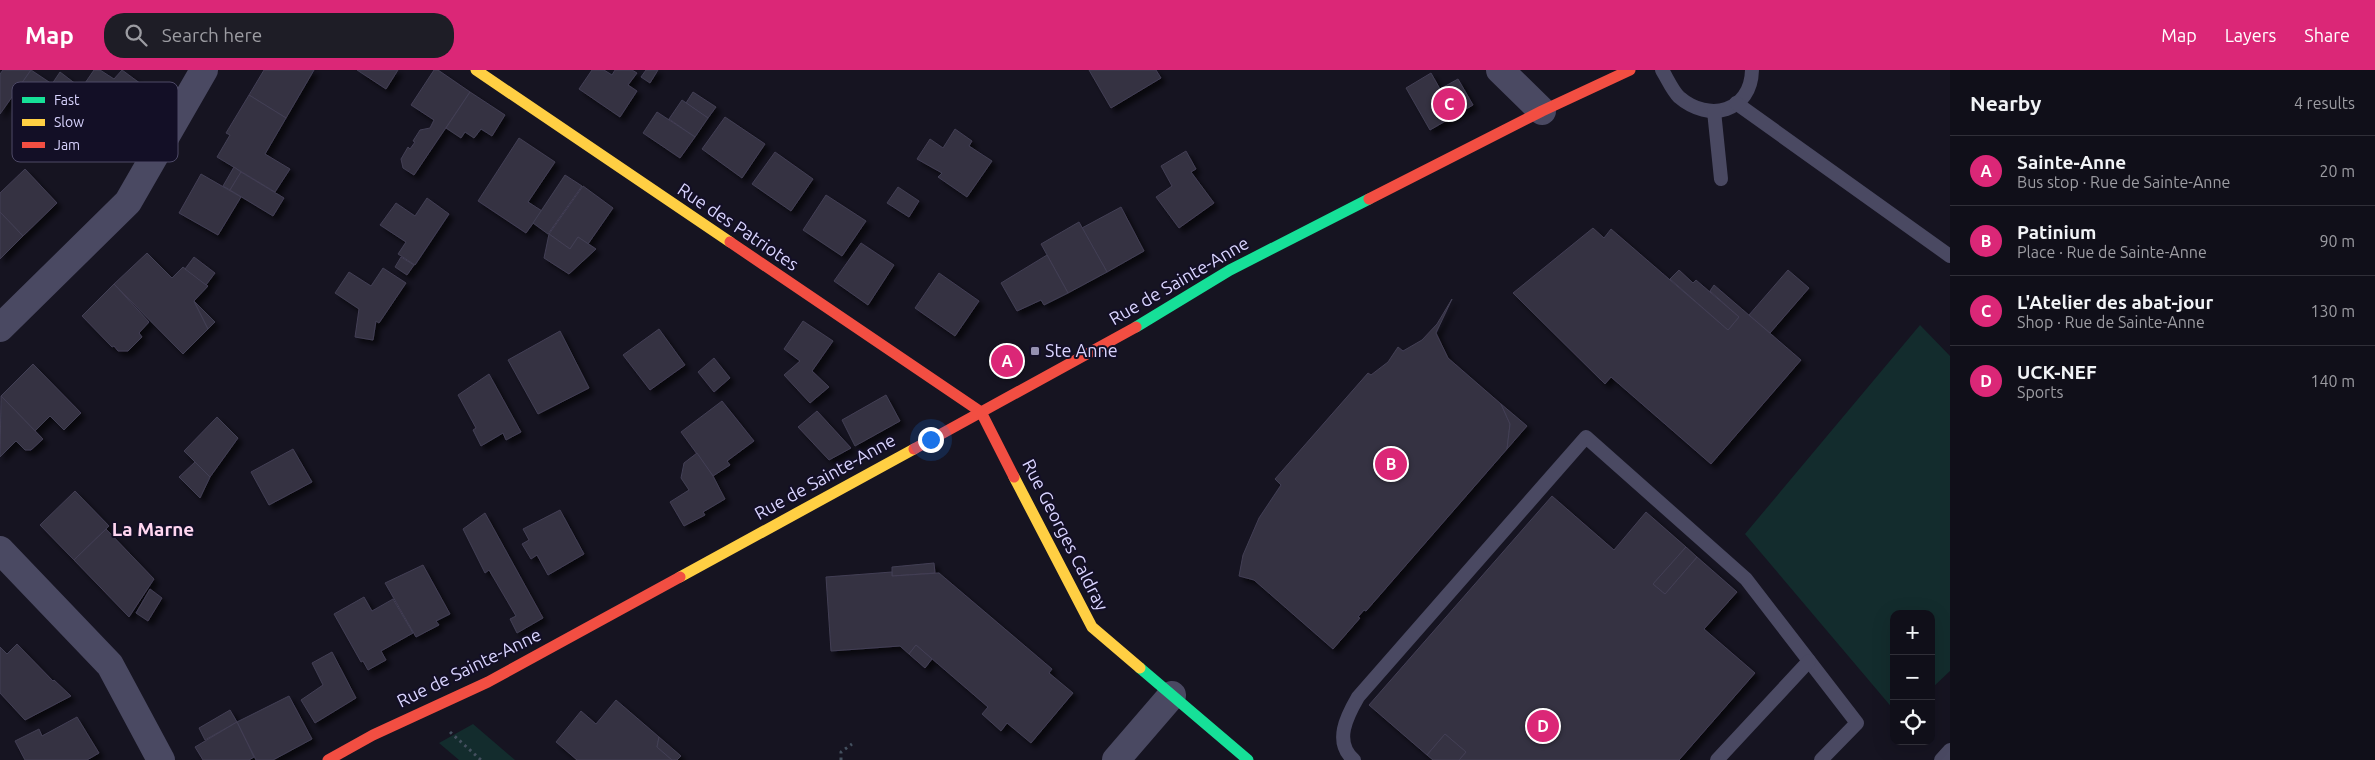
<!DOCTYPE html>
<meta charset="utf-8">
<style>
:root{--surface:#100f19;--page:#1e1d26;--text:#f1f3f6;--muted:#9c9ca2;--line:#302f38;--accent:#db2777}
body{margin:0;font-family:Ubuntu,sans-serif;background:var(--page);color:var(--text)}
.controls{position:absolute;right:15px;bottom:15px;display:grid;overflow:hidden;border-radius:10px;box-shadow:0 5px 20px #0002}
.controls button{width:45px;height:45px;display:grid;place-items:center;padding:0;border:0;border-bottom:1px solid var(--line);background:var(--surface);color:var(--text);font:25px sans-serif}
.you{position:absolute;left:930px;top:369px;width:18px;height:18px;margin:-12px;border:4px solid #fff;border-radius:50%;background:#1a73e8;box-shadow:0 0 0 8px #1a73e833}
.badge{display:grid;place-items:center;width:32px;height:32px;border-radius:50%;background:var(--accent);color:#fff;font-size:16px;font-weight:700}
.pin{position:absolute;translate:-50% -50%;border:2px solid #fff;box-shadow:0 1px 5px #0006}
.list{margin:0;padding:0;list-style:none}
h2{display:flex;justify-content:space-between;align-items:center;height:65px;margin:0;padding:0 20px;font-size:21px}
h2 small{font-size:16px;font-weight:400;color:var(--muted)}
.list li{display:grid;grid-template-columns:32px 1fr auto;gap:15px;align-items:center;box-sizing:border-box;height:70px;padding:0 20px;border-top:1px solid var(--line)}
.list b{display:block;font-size:19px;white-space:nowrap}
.list p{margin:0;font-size:16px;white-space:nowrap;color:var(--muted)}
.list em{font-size:16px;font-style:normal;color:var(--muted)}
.icon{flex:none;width:28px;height:28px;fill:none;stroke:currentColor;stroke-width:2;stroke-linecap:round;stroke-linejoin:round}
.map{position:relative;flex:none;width:1950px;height:690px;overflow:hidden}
header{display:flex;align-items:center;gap:30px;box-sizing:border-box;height:70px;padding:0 25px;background:var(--accent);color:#fff}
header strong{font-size:24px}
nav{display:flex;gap:28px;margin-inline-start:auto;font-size:18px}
.search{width:350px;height:45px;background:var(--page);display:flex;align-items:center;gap:12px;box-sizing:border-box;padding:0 18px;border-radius:20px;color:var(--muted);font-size:19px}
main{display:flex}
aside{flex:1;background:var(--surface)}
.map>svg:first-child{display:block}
.green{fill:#132c2d}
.building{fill:#343243;stroke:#433f54;filter:url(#shadow)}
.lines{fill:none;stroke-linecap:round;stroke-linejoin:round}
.path{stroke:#44505f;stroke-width:3;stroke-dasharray:2.5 4;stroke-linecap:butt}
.lane{stroke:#4a4962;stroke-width:14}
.street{stroke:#4a4962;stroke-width:28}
.fast{stroke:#16e098;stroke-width:11}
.slow{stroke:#ffcf43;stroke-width:11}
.jam{stroke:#f24e42;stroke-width:11}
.poi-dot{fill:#9591b1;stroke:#130f26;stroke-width:2}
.labels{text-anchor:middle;stroke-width:4;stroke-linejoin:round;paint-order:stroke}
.street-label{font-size:18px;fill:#d9d4ff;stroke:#130f26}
.poi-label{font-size:18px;fill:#d9d4ff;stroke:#130f26;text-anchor:start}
.neighbourhood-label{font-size:19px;font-weight:bold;fill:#ffd6f0;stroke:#130f26}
.key{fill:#130f26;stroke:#4e4a67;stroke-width:1}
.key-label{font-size:14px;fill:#d9d4ff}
</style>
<header>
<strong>Map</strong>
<div class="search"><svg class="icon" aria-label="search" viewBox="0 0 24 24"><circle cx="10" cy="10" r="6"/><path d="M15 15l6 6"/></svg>Search here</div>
<nav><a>Map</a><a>Layers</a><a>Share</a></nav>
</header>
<main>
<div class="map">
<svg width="1950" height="690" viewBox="0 0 1950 690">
<defs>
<filter id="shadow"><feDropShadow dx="4.5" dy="4.5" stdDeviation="2.5" flood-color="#0009"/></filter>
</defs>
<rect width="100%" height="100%" fill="#161421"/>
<g class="green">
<path d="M1920 255 1950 286V601L1931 619V544H1894V640L1745 464Z"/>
<path d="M473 654 515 690H459L439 673Z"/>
</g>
<g class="building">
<path d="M3 0H31L0 44V4Z"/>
<path d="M31 0 52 14 60 2 81 18 39 78 22 67 39 42 14 24Z"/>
<path d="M94 0H100L114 9 122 0 141 14 119 44 121 45 106 69 80 50 77 55 63 45Z"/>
<path d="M264 0H314L286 48 249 25Z"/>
<path d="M357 0H398L386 19Z"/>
<path d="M434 0H438L470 22 414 105 403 98 401 89 408 77 410 79 415 72 413 71 420 60 430 58 434 50 411 35Z"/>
<path d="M592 0H604L612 5 615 0H632L637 3 628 15 637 21 620 47 579 19Z"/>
<path d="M646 0H658L650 13 641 7Z"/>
<path d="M1089 0H1156L1161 8 1111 38Z"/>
<path d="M1431 3 1440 19 1458 9 1473 35 1430 60 1406 18Z"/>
<path d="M470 22 505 45 492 66 481 59 474 68 465 62 461 68 446 58Z"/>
<path d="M693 22 716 37 708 48 686 33Z"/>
<path d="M249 25 286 48 265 84 290 99 275 122 217 87 230 65 226 63Z"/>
<path d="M682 30 708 48 695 67 669 49Z"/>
<path d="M657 42 695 67 680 88 643 63Z"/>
<path d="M725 47 765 74 742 108 702 79Z"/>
<path d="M955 59 972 71 969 76 992 91 967 127 938 107 942 103 917 89 930 69 943 78Z"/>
<path d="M519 68 555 92 528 132 542 141 526 163 478 131Z"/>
<path d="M1186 81 1196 99 1191 102 1214 133 1179 158 1156 127 1172 116 1161 96Z"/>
<path d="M775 82 813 109 791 141 752 114Z"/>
<path d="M234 97 241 102 230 120 223 116Z"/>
<path d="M25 99 57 133 23 166 0 142V123Z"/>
<path d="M241 102 284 128 273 146 230 120Z"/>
<path d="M201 104 241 127 218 165 179 143Z"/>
<path d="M565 105 582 116 548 164 533 153Z"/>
<path d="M583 116 613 138 588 174 578 167 570 179 549 164Z"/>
<path d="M898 117 919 131 909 147 887 133Z"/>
<path d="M826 125 866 151 842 186 803 160Z"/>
<path d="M427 128 449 144 415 195 398 184 406 172 380 155 396 133 415 146Z"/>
<path d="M1121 137 1144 181 1107 202 1082 158Z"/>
<path d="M0 142 23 166 0 189Z"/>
<path d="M1079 152 1107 202 1068 223 1041 174Z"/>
<path d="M1593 158 1604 168 1611 159 1728 260 1739 247 1710 221 1714 215 1801 290 1711 394 1611 307 1605 314 1513 223Z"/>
<path d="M549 164 570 179 578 167 596 179 569 204 544 188Z"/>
<path d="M861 173 894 195 868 235 834 211Z"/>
<path d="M147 183 172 208 183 197 208 216 194 231 208 259 183 284 114 214Z"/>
<path d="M1047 185 1068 223 1044 235 1041 230 1017 241 1001 213Z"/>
<path d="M194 187 215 203 206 215 185 199Z"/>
<path d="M401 187 414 195 407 205 395 197Z"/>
<path d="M383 198 406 213 379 253 376 251 373 270 355 267 359 239 335 223 349 202 371 216Z"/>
<path d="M1679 200 1693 213 1696 210 1739 247 1728 260 1670 209Z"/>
<path d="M1788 200 1809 218 1770 263 1749 245Z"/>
<path d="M939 203 979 231 955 266 915 238Z"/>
<path d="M114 214 149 252 139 263 142 267 128 281H118L114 276 112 277 82 246Z"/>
<path d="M1452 229 1436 263 1448 288 1501 334 1510 354 1507 379 1366 541 1364 540 1358 547 1360 548 1333 579 1254 510 1239 506 1243 485 1259 448 1281 415 1275 409 1368 303 1371 305 1388 292 1398 277 1403 281 1422 270 1437 254Z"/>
<path d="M194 231 215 252 208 259Z"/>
<path d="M803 251 833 271 812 301 829 317 810 333 784 305 800 291 784 279Z"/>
<path d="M659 259 685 295 650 320 623 285Z"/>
<path d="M560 261 589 318 538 344 508 290Z"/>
<path d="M714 288 730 308 714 322 698 302Z"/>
<path d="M33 294 81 343 64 360 50 346 35 361 1 326Z"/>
<path d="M489 304 521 362 506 370 503 363 481 376 473 360 476 358 458 325Z"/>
<path d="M886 325 900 351 855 376 842 350Z"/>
<path d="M1 326 43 369 31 380H25L16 371 0 387Z"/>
<path d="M722 331 754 371 727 391 730 395 713 406 681 362Z"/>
<path d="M1501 334 1527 356 1507 379 1510 354Z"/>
<path d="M817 341 851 378 829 390 798 357Z"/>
<path d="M217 347 238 368 210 407 184 381Z"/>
<path d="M293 379 312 412 269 435 251 402Z"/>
<path d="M697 383 713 406 725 429 703 442 705 445 684 456 670 432 689 420 681 408 684 393Z"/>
<path d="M195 392 210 407 200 428 179 407Z"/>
<path d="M75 421 109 456 74 490 40 455Z"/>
<path d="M1552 426 1614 480 1646 442 1686 477 1653 514 1665 524 1697 487 1737 522 1704 559 1755 603 1679 690H1459L1466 682 1445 664 1427 685 1369 635Z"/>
<path d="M560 440 584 484 548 505 537 485 531 489 522 474 529 470 523 459Z"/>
<path d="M485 443 543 548 517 563 510 549 516 546 489 500 485 503 463 459Z"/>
<path d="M106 459 154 509 129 547 74 490Z"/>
<path d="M1686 477 1697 487 1665 524 1653 514Z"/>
<path d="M934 493 935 503 892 506V497Z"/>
<path d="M423 495 450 544 436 551 439 555 416 567 385 513Z"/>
<path d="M892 502V506L939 503 1052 599 1049 603 1073 623 1031 673 1007 653 1001 661 982 644 988 637 916 575 909 584 900 576 831 581 826 507Z"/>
<path d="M150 519 162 528 148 551 136 543Z"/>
<path d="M364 527 372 541 393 529 413 563 381 581 386 590 368 600 363 591 361 592 334 544Z"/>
<path d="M17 574 53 611 54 610 71 626 25 650 0 623V577L7 584Z"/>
<path d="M916 575 932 589 925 598 909 584Z"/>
<path d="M332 582 356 628 315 653 301 630 323 615 312 593Z"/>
<path d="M289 626 312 669 273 690H256L237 652Z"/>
<path d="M616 630 659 667 657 677 672 690H577L556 672 581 641 596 654Z"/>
<path d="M230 640 237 652 205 670 199 658Z"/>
<path d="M77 647 99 683 87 690H25L15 671 39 659 42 666Z"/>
<path d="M237 652 254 687 249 690H203L195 677Z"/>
<path d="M1445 664 1466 682 1459 690H1433L1427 685Z"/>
<path d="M659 667 681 686 677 690H672L657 677Z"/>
</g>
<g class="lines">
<g class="path">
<path d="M450 662 481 690"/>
<path d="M841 690V682L852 674"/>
</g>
<g class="lane">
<path d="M1662 0C1667 8 1672 20 1679 27 1709 53 1751 42 1752 0"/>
<path d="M1736 33 1950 186"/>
<path d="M1714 41 1721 109"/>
<path d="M1354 690C1333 672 1347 646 1358 627L1586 367 1746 509 1857 653 1821 690"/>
<path d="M1717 690 1809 591"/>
<path d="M1941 690 1950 680"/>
</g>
<g class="street">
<path d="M1500 0 1542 41"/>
<path d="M0 258 128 132 204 0"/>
<path d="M0 480 110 595 161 690"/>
<path d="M1116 690 1172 625"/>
</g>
<g class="fast">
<path d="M1136 257 1230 200 1369 129"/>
<path d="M1140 598 1248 690"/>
</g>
<g class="slow">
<path d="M476 0 730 172"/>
<path d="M1014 407 1092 557 1140 598"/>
<path d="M680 507 914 379"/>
</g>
<g class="jam">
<path d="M1369 129 1542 41 1630 0"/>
<path d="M730 172 981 342 1014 407"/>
<path d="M914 379 1136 257"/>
<path d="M328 690 373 665 488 612 680 507"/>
</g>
</g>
<rect class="poi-dot" x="1030" y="276" width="10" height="10" rx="2.5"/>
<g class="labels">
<g class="street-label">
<text transform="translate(738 157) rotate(34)" y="6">Rue des Patriotes</text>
<text transform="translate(1179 211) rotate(-30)" y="6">Rue de Sainte-Anne</text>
<text transform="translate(825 407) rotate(-29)" y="6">Rue de Sainte-Anne</text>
<text transform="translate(1065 465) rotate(63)" y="6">Rue Georges Caldray</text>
<text transform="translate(469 598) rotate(-26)" y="6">Rue de Sainte-Anne</text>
</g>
<g class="poi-label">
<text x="1045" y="287">Ste Anne</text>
</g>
<g class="neighbourhood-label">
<text x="153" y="466">La Marne</text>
</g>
</g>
<rect x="12" y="12" width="166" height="80" rx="8" class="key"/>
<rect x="22" y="27" width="23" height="6" fill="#16e098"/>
<rect x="22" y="49" width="23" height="7" fill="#ffcf43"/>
<rect x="22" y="72" width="23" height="6" fill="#f24e42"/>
<g class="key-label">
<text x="54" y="35">Fast</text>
<text x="54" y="57">Slow</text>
<text x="54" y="80">Jam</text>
</g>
</svg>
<div class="controls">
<button>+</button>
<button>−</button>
<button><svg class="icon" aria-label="locate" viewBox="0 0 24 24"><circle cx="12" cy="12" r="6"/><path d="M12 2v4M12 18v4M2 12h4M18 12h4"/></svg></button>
</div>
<div class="you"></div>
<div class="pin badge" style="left:1007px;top:291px">A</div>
<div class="pin badge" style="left:1391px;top:394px">B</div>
<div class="pin badge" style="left:1449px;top:34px">C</div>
<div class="pin badge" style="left:1543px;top:656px">D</div>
</div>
<aside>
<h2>Nearby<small>4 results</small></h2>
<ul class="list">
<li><span class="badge">A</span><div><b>Sainte-Anne</b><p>Bus stop · Rue de Sainte-Anne</p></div><em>20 m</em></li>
<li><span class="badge">B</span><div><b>Patinium</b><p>Place · Rue de Sainte-Anne</p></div><em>90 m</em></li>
<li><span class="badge">C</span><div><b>L'Atelier des abat-jour</b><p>Shop · Rue de Sainte-Anne</p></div><em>130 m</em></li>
<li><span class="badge">D</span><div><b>UCK-NEF</b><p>Sports</p></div><em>140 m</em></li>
</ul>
</aside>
</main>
